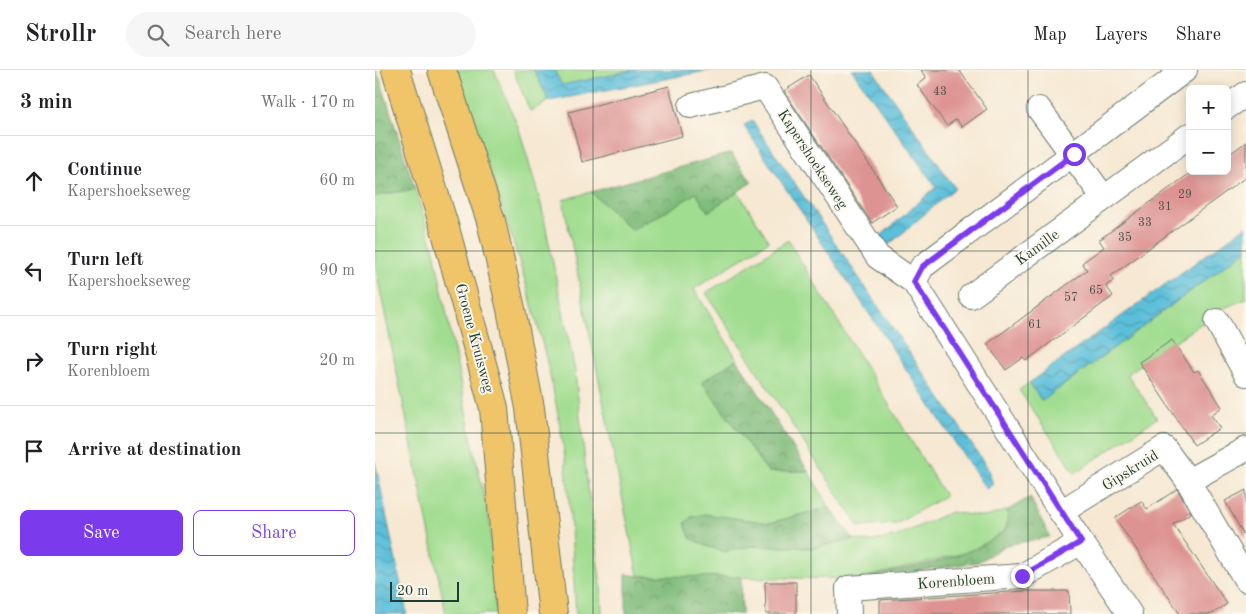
<!DOCTYPE html>
<meta charset="utf-8">
<style>
:root{--surface:#fff;--page:#f6f6f6;--text:#202124;--muted:#757577;--line:#e0e0e0;--accent:#7c3aed}
body{margin:0;font-family:"Old Standard TT",serif;background:var(--page);color:var(--text)}
.controls{position:absolute;right:15px;top:15px;display:grid;overflow:hidden;border-radius:8px;box-shadow:0 2px 12px #0003}
.controls button{width:45px;height:45px;display:grid;place-items:center;padding:0;border:0;border-bottom:1px solid var(--line);background:var(--surface);color:var(--text);font:25px sans-serif}
.scale{position:absolute;left:15px;bottom:12px;width:69px;box-sizing:border-box;padding-left:5px;border:2px solid #1f3d34;border-top:0;font-size:14px;line-height:18px;white-space:nowrap;color:#1f3d34;-webkit-text-stroke:4px #fbf7ec;paint-order:stroke}
.stop{position:absolute;width:15px;height:15px;margin:-11px;border:4px solid #7c3aed;border-radius:50%;background:#fff}
.stop.end{background:#7c3aed;border-color:#fff;box-shadow:0 1px 5px #0008}
.list{margin:0;padding:0;list-style:none}
h2{display:flex;justify-content:space-between;align-items:center;height:65px;margin:0;padding:0 20px;font-size:21px}
h2 small{font-size:16px;font-weight:400;color:var(--muted)}
.list li{display:grid;grid-template-columns:32px 1fr auto;gap:15px;align-items:center;box-sizing:border-box;height:90px;padding:0 20px;border-top:1px solid var(--line)}
.list b{display:block;font-size:19px;white-space:nowrap}
.list p{margin:0;font-size:16px;white-space:nowrap;color:var(--muted)}
.list em{font-size:16px;font-style:normal;color:var(--muted)}
.actions{display:flex;gap:10px;padding:15px 20px}
.actions a{flex:1;padding:11px 0;border:1px solid var(--accent);border-radius:8px;text-align:center;font-size:18px;color:var(--accent)}
.actions .main{background:var(--accent);color:#fff}
.icon{flex:none;width:28px;height:28px;fill:none;stroke:currentColor;stroke-width:2;stroke-linecap:round;stroke-linejoin:round}
.map{position:relative;flex:none;width:871px;height:544px;overflow:hidden}
header{display:flex;align-items:center;gap:30px;box-sizing:border-box;height:70px;padding:0 25px;background:var(--surface);border-bottom:1px solid var(--line)}
header strong{font-size:24px}
nav{display:flex;gap:28px;margin-inline-start:auto;font-size:18px}
.search{width:350px;height:45px;background:var(--page);display:flex;align-items:center;gap:12px;box-sizing:border-box;padding:0 18px;border-radius:28px;color:var(--muted);font-size:19px}
main{display:flex}
aside{flex:1;background:var(--surface)}
.map>svg:first-child{display:block}
.green{fill:#a1dd90;stroke:#608d62}
.forest{fill:url(#forest-crowns);stroke:#507c57}
.water{fill:url(#water-waves);stroke:#3e7e87}
.building{fill:#dd9391}
.lines{fill:none;stroke-linecap:round;stroke-linejoin:round}
.minor-casing{stroke:#6a796b;stroke-width:26}
.major-casing{stroke:#6a796b;stroke-width:30}
.minor{stroke:#fff;stroke-width:24}
.major{stroke:#f0c469;stroke-width:28}
.route{stroke:#7c3aed;stroke-width:6}
.grid{fill:none;stroke:#1f3d34;stroke-width:1;stroke-opacity:0.55}
.labels{text-anchor:middle;stroke-width:4;stroke-linejoin:round;paint-order:stroke}
.number-label{font-size:12px;fill:#4e524b}
.street-label{font-size:15px;fill:#1f3d34;stroke:#fbf7ec}
</style>
<header>
<strong>Strollr</strong>
<div class="search"><svg class="icon" aria-label="search" viewBox="0 0 24 24"><circle cx="10" cy="10" r="6"/><path d="M15 15l6 6"/></svg>Search here</div>
<nav><a>Map</a><a>Layers</a><a>Share</a></nav>
</header>
<main>
<aside>
<h2>3 min<small>Walk · 170 m</small></h2>
<ul class="list">
<li><svg class="icon" aria-label="ahead" viewBox="0 0 24 24"><path d="M12 20V5M6 11l6-6 6 6"/></svg><div><b>Continue</b><p>Kapershoekseweg</p></div><em>60 m</em></li>
<li><svg class="icon" aria-label="left" viewBox="0 0 24 24"><path d="M17 20v-9H6M10 6l-5 5 5 5"/></svg><div><b>Turn left</b><p>Kapershoekseweg</p></div><em>90 m</em></li>
<li><svg class="icon" aria-label="right" viewBox="0 0 24 24"><path d="M7 20v-9h11M14 6l5 5-5 5"/></svg><div><b>Turn right</b><p>Korenbloem</p></div><em>20 m</em></li>
<li><svg class="icon" aria-label="arrive" viewBox="0 0 24 24"><path d="M6 21V4h12l-3 4 3 4H6"/></svg><div><b>Arrive at destination</b></div></li>
</ul>
<div class="actions"><a class="main">Save</a><a>Share</a></div>
</aside>
<div class="map">
<svg width="871" height="544" viewBox="0 0 871 544">
<defs>
<pattern id="forest-crowns" width="20" height="18" patternUnits="userSpaceOnUse" patternTransform="scale(1.25)"><rect width="20" height="18" fill="#80bc7a"/><path d="M2 6a3 3 0 1 1 6 0M12 15a3 3 0 1 1 6 0" fill="none" stroke="#689a65"/></pattern>
<pattern id="water-waves" width="16" height="10" patternUnits="userSpaceOnUse" patternTransform="scale(1.25)"><rect width="16" height="10" fill="#5cbfda"/><path d="M0 5q4-4 8 0t8 0" fill="none" stroke="#4b9cb2"/></pattern>
</defs>
<rect width="100%" height="100%" fill="#fbf7ec"/>
<filter id="ink" filterUnits="userSpaceOnUse"><feTurbulence type="fractalNoise" baseFrequency=".02" numOctaves="2"/><feDisplacementMap in="SourceGraphic" scale="10" xChannelSelector="R" yChannelSelector="G"/><feConvolveMatrix kernelMatrix="1 2 1 2 8 2 1 2 1" color-interpolation-filters="sRGB"/></filter>
<filter id="wash" filterUnits="userSpaceOnUse"><feTurbulence type="fractalNoise" baseFrequency=".0096" numOctaves="4" result="noise"/><feDisplacementMap in="SourceGraphic" scale="20" xChannelSelector="R" yChannelSelector="G"/><feGaussianBlur stdDeviation="1.12" result="paint"/><feColorMatrix in="noise" values="0 0 0 0 0 0 0 0 0 0 0 0 0 0 0 0 0 1.4 0 .05"/><feComposite in="paint" operator="in"/></filter>
<g filter="url(#wash)">
<rect width="100%" height="100%" fill="#f6e8d2"/>
<g class="green">
<path d="M80 0H119L144 59 166 134 200 301 212 410 226 516 227 544H201C197 487 196 430 188 374 168 245 122 123 80 0Z"/>
<path d="M138 0H159L174 31 155 41Z"/>
<path d="M179 0H259L187 16Z"/>
<path d="M40 119 59 180 97 372 115 453 121 544H71L0 195V126Z"/>
<path d="M216 122 257 160 297 138 321 123 333 141 363 122 394 171 319 219 362 289 327 312 393 402 433 401 454 437 395 453 329 444 350 482 376 476 437 478 479 469 494 472 522 466 576 442 610 447 633 440 632 458 617 470 594 482 484 509 263 506 188 130Z"/>
<path d="M413 170 570 426 521 454 484 457 331 223Z"/>
<path d="M871 180V229L849 238 752 304 782 348 700 403 644 320 654 313 667 331Z"/>
</g>
<g class="forest">
<path d="M0 0 5 9 40 119 0 126Z"/>
<path d="M356 83 377 112 333 142 321 123 297 138 257 160 216 122Z"/>
<path d="M362 289 433 401 393 402 327 312Z"/>
<path d="M655 427 675 467 631 475 603 492 484 509C534 497 591 492 631 459L633 440Z"/>
<path d="M454 437 479 469 437 478 376 476 350 482 331 476 315 468 310 453 316 447 329 444 395 453Z"/>
<path d="M251 504 263 506 366 507 367 544H251Z"/>
</g>
<g class="water">
<path d="M159 0H179L187 15 259 0H337L174 31Z"/>
<path d="M477 0H498L580 118 510 178 502 169 561 117Z"/>
<path d="M377 50 612 397 618 414 611 419 369 56Z"/>
<path d="M871 156V180L667 331 654 313Z"/>
<path d="M0 391 32 544H0Z"/>
</g>
<g id="blocks">
<g class="building">
<path d="M546 0H584L612 39 587 57 581 49 572 56 542 15 551 8Z"/>
<path d="M434 5 522 136 497 153 409 21Z"/>
<path d="M294 16 307 66 207 92 194 42Z"/>
<path d="M871 72V107L736 206 739 210 731 216 738 226 651 291 648 288 631 300 612 274 712 200 707 193 729 177 724 170 818 101H852V86Z"/>
<path d="M797 270 819 302 823 300 847 337 836 345 845 358 819 375 764 292Z"/>
<path d="M802 419 816 443 798 454 852 534 837 544H805L740 448 766 431 772 439Z"/>
<path d="M871 420V469L850 431Z"/>
<path d="M390 512H421V544H391Z"/>
<path d="M650 521H694L695 544H505V530Z"/>
</g>
</g>
</g>
<g filter="url(#ink)">
<use href="#blocks" fill-opacity="0" stroke="#6a796b" stroke-width="1"/>
<g class="lines">
<g class="minor-casing">
<g id="minor">
<path d="M316 36 390 17 503 187 539 212"/>
<path d="M852 37 871 24"/>
<path d="M664 39 729 128"/>
<path d="M596 226 815 65"/>
<path d="M842 251 871 304"/>
<path d="M813 411 871 510"/>
<path d="M686 442 789 378 813 411 871 379"/>
<path d="M474 544 473 518 647 506 706 472"/>
<path d="M755 544 686 442 539 212 547 197 810 0"/>
</g>
</g>
<g class="major-casing">
<g id="major">
<path d="M21 0 71 162 119 338 136 544"/>
<path d="M67 0 116 151 136 239 155 338 178 544"/>
</g>
</g>
<use href="#minor" class="minor"/>
<use href="#major" class="major"/>
</g>
</g>
<g class="lines" filter="url(#ink)">
<path class="route" d="M647 506 706 472 539 212 547 197 699 84"/>
</g>
<path class="grid" d="M218 0V544M436 0V544M653 0V544M0 181H871M0 363H871"/>
<g class="labels">
<g class="number-label">
<text x="565" y="25">43</text>
<text x="810" y="128">29</text>
<text x="790" y="140">31</text>
<text x="770" y="156">33</text>
<text x="750" y="171">35</text>
<text x="721" y="224">65</text>
<text x="696" y="231">57</text>
<text x="660" y="258">61</text>
</g>
<g class="street-label">
<text transform="translate(438 89) rotate(57)" y="5">Kapershoekseweg</text>
<text transform="translate(662 177) rotate(-36)" y="5">Kamille</text>
<text transform="translate(100 268) rotate(75)" y="5">Groene Kruisweg</text>
<text transform="translate(755 400) rotate(-32)" y="5">Gipskruid</text>
<text transform="translate(581 511) rotate(-4)" y="5">Korenbloem</text>
</g>
</g>
</svg>
<div class="controls">
<button>+</button>
<button>−</button>
</div>
<div class="scale">20 m</div>
<div class="stop" style="left:699px;top:84px"></div>
<div class="stop end" style="left:647px;top:506px"></div>
</div>
</main>
